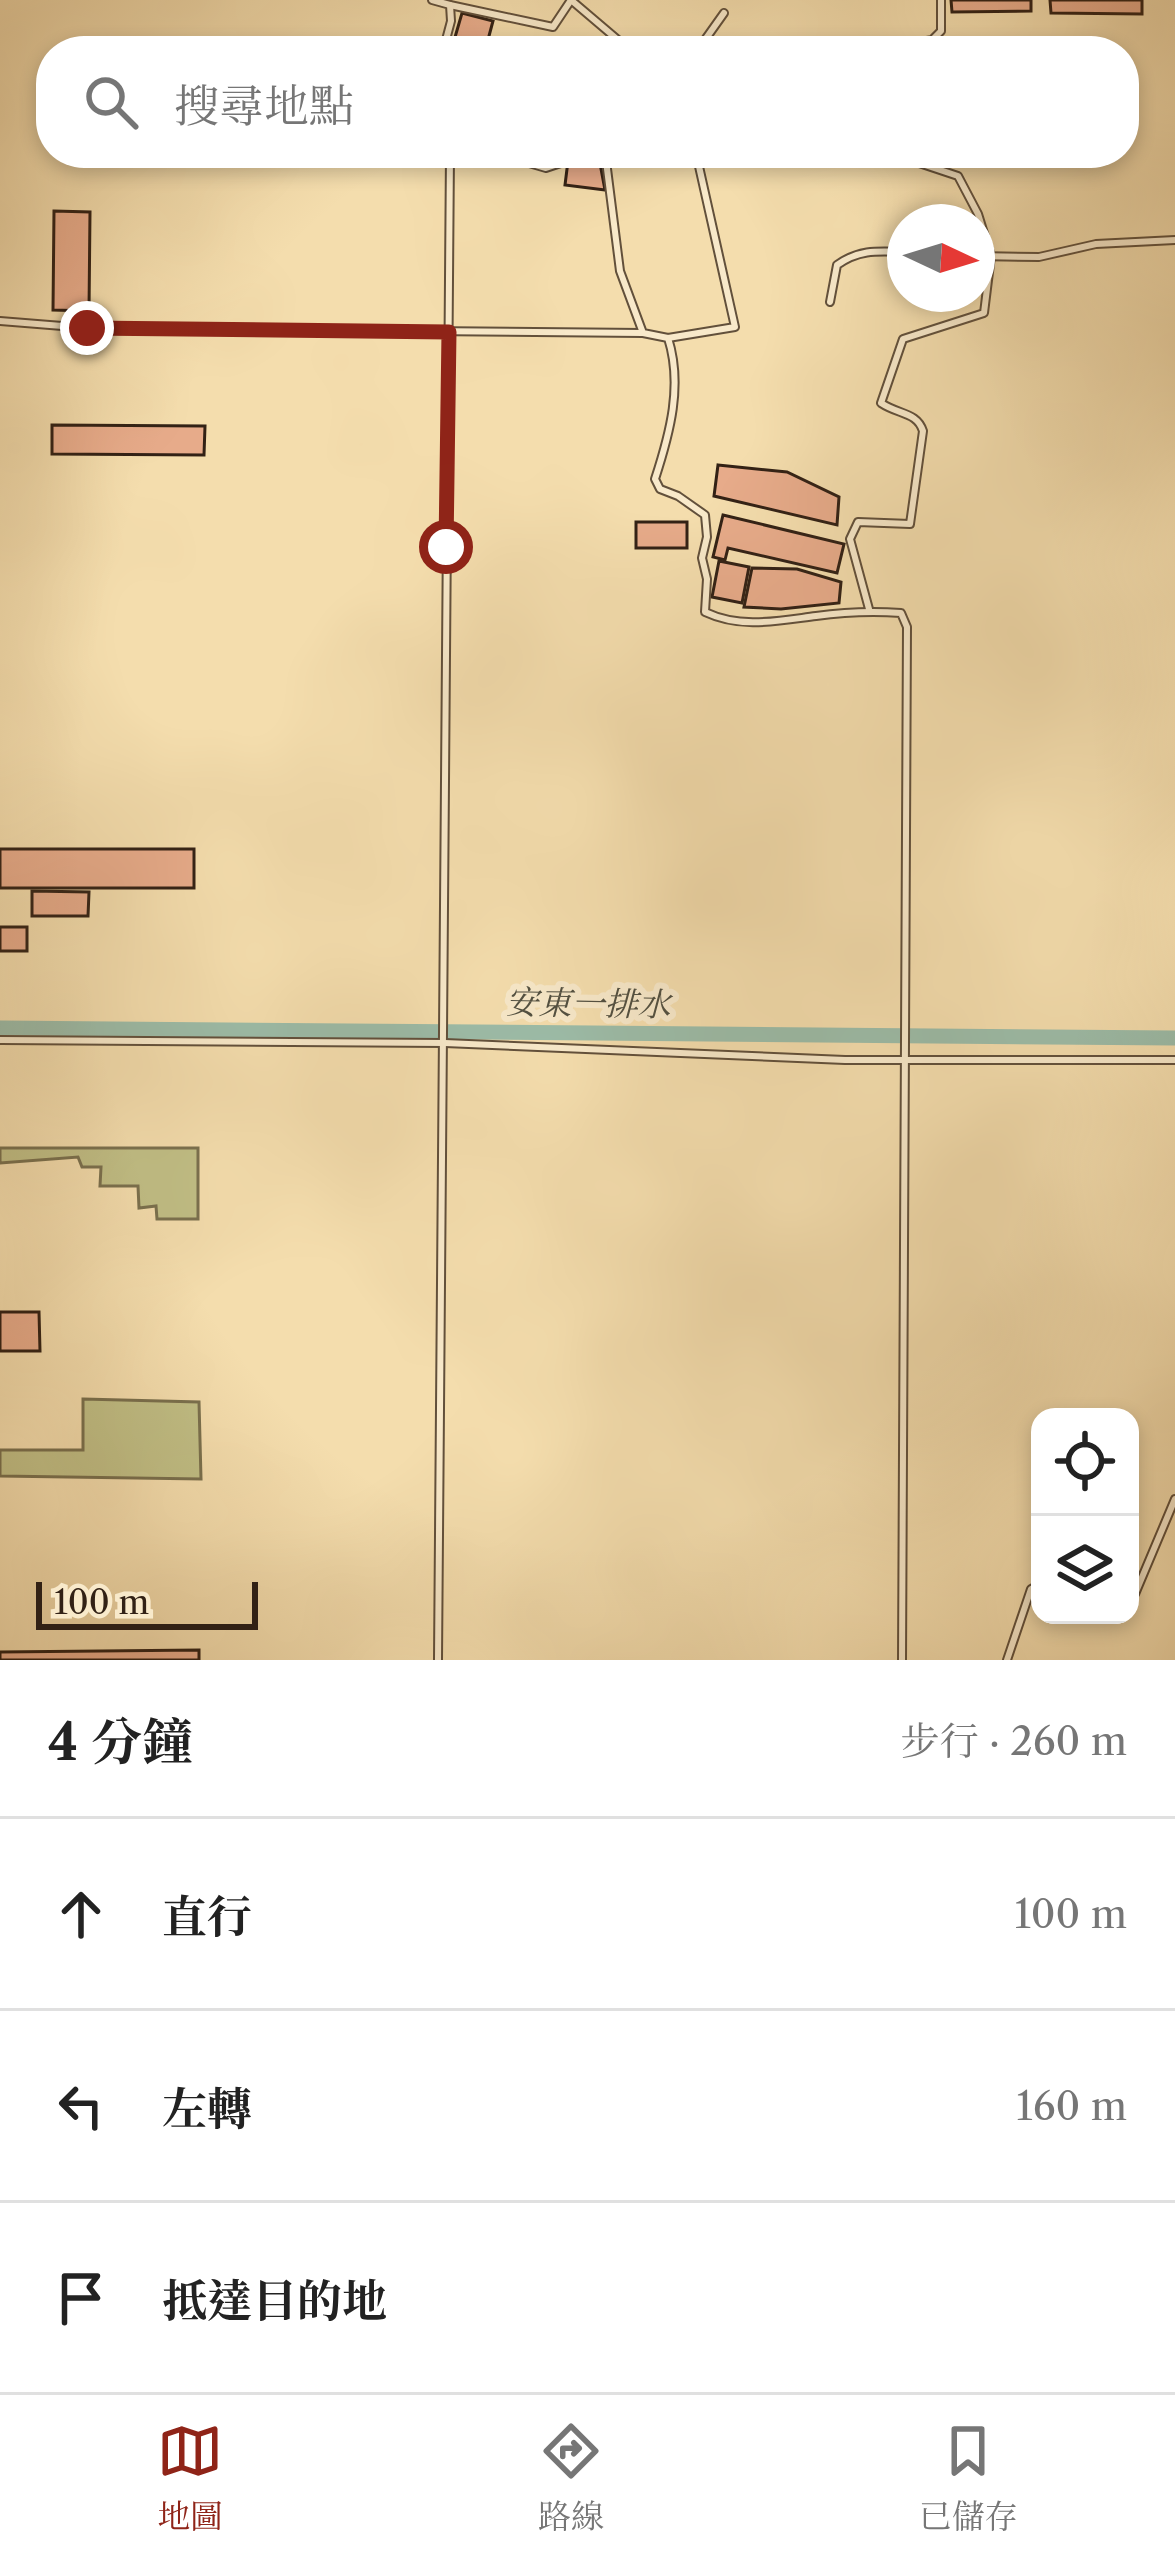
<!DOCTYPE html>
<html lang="zh-TW">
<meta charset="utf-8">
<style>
:root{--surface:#fff;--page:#f2f2f2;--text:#222;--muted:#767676;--line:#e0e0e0;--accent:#8f2418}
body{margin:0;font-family:"Libre Caslon Text","Noto Serif TC",serif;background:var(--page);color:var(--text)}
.controls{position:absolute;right:36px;bottom:36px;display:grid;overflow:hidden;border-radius:24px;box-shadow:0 6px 18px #0003}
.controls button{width:108px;height:108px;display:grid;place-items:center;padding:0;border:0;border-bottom:3px solid var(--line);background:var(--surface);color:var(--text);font:60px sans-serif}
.compass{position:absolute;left:887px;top:204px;width:108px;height:108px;border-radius:50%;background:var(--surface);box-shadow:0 6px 18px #0003;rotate:94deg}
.scale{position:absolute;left:36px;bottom:30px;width:222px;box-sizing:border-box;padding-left:12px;border:6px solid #322115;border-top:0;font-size:33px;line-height:42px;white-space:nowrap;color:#322115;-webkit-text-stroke:9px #f8e9ca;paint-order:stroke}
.stop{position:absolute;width:36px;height:36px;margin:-27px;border:9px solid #8f2418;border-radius:50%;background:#fff}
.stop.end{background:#8f2418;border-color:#fff;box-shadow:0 3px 12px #0008}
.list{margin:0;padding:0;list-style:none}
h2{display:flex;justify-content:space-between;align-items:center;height:156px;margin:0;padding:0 48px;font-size:51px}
h2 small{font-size:39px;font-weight:400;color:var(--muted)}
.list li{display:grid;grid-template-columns:78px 1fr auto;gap:36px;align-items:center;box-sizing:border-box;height:192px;padding:0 48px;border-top:3px solid var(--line)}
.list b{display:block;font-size:45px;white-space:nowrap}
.list em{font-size:39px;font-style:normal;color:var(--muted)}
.icon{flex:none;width:66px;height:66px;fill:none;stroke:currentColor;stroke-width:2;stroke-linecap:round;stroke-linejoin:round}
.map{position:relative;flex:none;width:1175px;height:1660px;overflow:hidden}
.search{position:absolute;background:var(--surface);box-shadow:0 6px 18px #0003;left:36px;right:36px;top:36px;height:132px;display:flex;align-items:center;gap:30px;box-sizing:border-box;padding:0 42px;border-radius:48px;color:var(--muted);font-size:45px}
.sheet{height:732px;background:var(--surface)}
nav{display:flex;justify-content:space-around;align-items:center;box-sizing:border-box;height:168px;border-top:3px solid var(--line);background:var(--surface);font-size:33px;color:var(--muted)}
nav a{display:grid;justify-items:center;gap:6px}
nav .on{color:var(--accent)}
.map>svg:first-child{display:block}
.green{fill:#c1bf86;stroke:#7a704e;stroke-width:3}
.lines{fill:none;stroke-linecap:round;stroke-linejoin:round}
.canal{stroke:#9cbca8;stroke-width:15}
.building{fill:#e7ab8a;stroke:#322115;stroke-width:3}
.lane-casing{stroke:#62503b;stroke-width:10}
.lane{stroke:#f8e9ca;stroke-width:6}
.route{stroke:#8f2418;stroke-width:15}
.labels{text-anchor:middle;stroke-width:12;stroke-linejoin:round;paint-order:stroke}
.water-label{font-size:33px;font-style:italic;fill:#525041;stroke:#f8e9ca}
</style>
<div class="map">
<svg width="1175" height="1660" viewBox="0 0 1175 1660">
<rect width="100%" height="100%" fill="#f4ddad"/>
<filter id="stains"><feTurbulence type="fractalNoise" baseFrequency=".00167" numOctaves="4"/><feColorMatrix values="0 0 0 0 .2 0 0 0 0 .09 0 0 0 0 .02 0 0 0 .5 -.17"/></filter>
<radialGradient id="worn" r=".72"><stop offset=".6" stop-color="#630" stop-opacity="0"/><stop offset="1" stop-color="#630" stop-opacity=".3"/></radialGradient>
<g class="green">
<path d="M0 1148H198V1219H157L156 1206 139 1208 138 1186H100L101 1167H82L78 1157 0 1163Z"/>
<path d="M83 1399 199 1402 201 1479 0 1476V1450H83Z"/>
</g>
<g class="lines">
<path class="canal" d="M0 1028 1175 1038"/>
</g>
<g class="building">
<path d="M951 0H1031V11L952 12Z"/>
<path d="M1050 0H1142V14L1051 13Z"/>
<path d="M462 13 493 21 485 51H451Z"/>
<path d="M569 153H598L605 190 565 185Z"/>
<path d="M54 211 90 212 89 311 53 310Z"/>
<path d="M52 425 205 426 204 455 52 454Z"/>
<path d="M718 465 787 472 839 497 837 525 714 496Z"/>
<path d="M723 515 844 544 837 573 728 548 725 560 713 557Z"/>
<rect x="636" y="522" width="51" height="26"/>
<path d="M719 561 749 567 742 603 712 597Z"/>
<path d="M752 568 797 569 841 582 839 603 781 609 744 607Z"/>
<rect x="0" y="849" width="194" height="39"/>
<path d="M32 891 89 892 88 916H32Z"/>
<rect x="0" y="927" width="27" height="24"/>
<path d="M0 1312H39L40 1351H0Z"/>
<path d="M199 1650V1660H0V1652Z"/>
</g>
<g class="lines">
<g class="lane-casing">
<g id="lane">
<path d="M432 0 450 5 451 21 443 51"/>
<path d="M571 0 631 51"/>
<path d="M450 5 553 27 571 0"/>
<path d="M697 51 724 13"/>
<path d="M874 51 932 40 941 31V0"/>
<path d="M495 153 546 168 561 163 562 153"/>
<path d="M605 153 620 271 643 333 668 338C683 385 670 433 655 479L660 489 678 496 705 515 707 537 702 558 707 579 705 612C741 629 777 621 816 616 845 612 872 611 901 613L907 627 902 1660"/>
<path d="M977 256 1039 257 1096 244 1175 240"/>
<path d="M830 302 837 265C859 249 878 251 905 252"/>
<path d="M0 321 87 328 643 333"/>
<path d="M668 338 735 327 696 153"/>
<path d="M869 609 850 539 858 522 910 524 923 431C917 412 899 415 881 403L903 339 984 313 991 256 978 214 958 176 904 158 901 153"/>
<path d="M0 1040 445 1043 845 1060H1175"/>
<path d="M1130 1592 1135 1594 1175 1499"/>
<path d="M438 1660 450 153"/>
<path d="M1007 1660 1031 1589 1040 1584"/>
</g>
</g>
<use href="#lane" class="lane"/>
</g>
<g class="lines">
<path class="route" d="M87 328 449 332 446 547"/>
</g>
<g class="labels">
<g class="water-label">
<text transform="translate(588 1003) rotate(1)" y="12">安東一排水</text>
</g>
</g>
<rect width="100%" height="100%" filter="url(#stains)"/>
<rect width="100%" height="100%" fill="url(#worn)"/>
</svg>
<div class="controls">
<button><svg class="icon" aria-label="locate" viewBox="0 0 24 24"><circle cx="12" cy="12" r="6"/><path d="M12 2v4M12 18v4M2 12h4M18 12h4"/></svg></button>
<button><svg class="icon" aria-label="layers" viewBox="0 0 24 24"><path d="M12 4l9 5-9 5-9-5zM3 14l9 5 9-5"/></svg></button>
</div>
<svg class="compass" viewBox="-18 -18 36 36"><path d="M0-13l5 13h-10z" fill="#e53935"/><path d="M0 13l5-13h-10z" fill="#767676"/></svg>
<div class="scale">100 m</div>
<div class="stop" style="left:446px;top:547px"></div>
<div class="stop end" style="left:87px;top:328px"></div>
<div class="search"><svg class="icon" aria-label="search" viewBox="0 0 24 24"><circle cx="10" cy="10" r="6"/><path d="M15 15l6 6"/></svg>搜尋地點</div>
</div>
<section class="sheet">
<h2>4 分鐘<small>步行 · 260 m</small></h2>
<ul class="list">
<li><svg class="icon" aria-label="ahead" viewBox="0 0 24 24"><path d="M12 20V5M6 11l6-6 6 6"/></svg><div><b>直行</b></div><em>100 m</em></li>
<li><svg class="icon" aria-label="left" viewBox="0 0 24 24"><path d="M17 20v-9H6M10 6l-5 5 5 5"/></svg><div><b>左轉</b></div><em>160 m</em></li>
<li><svg class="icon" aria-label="arrive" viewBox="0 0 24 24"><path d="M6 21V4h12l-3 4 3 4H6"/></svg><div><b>抵達目的地</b></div></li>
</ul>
</section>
<nav>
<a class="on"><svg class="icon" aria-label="map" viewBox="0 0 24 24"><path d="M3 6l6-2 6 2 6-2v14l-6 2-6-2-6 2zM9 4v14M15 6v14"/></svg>地圖</a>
<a><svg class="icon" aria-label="directions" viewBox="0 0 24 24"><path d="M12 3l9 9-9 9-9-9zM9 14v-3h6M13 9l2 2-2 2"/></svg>路線</a>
<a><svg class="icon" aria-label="saved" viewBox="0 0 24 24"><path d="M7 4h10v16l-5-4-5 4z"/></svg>已儲存</a>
</nav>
